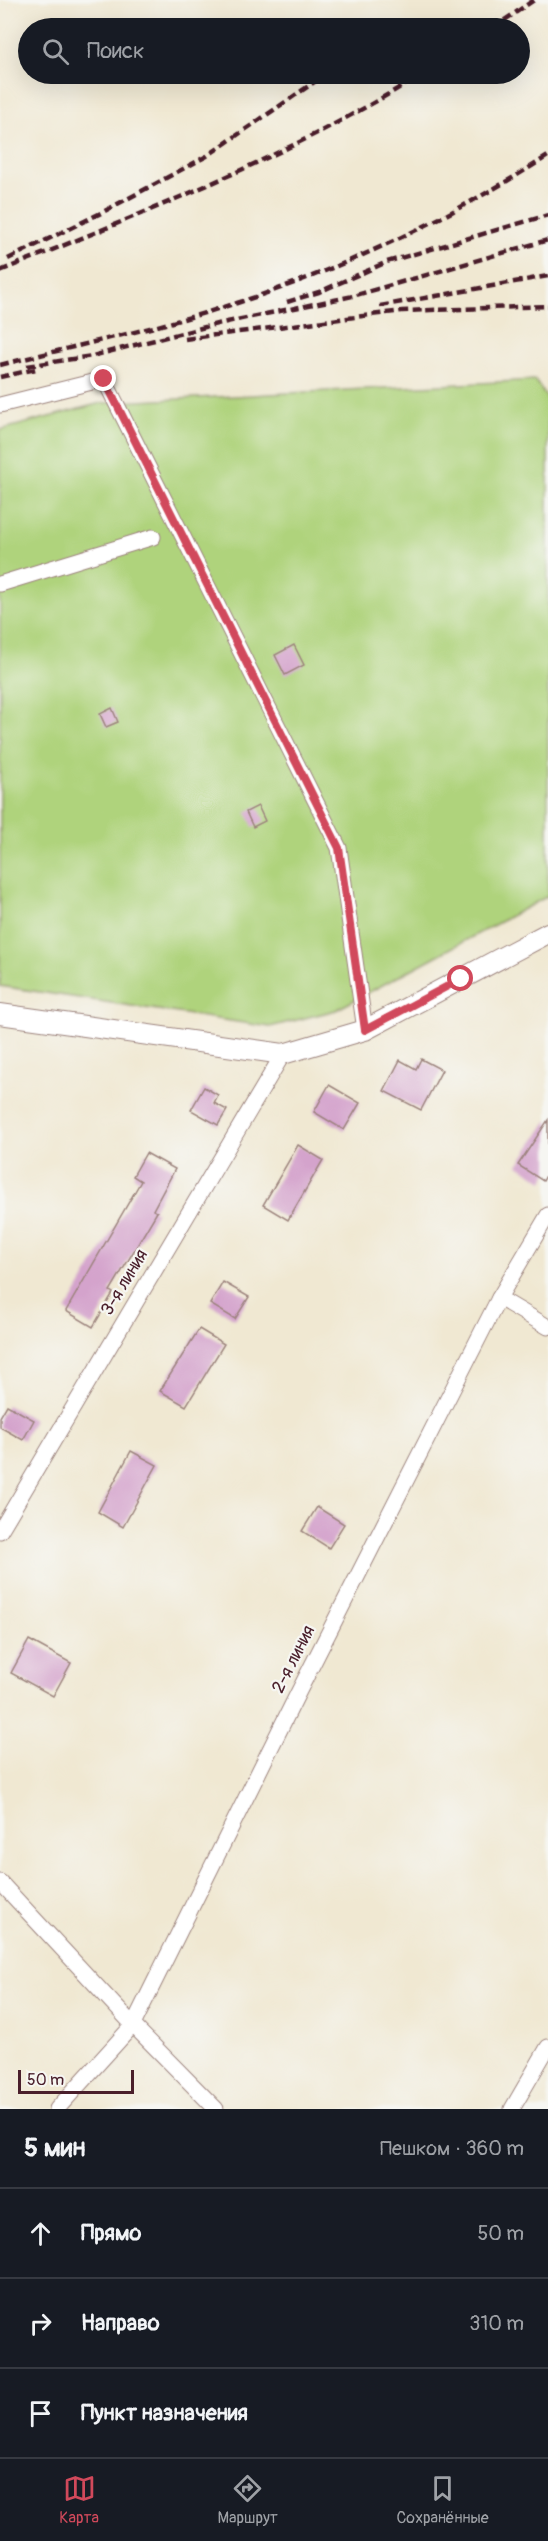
<!DOCTYPE html>
<html lang="ru">
<meta charset="utf-8">
<style>
:root{--surface:#171b24;--page:#20242c;--text:#f1f3f6;--muted:#9ea1a6;--line:#363941;--accent:#d1495b}
body{margin:0;font-family:Pangolin,sans-serif;background:var(--page);color:var(--text)}
.scale{position:absolute;left:18px;bottom:15px;width:116px;box-sizing:border-box;padding-left:6px;border:3px solid #4a1f2b;border-top:0;font-size:16px;line-height:21px;white-space:nowrap;color:#4a1f2b;-webkit-text-stroke:4px #f6f6f2;paint-order:stroke}
.stop{position:absolute;width:18px;height:18px;margin:-14px;border:4px solid #d1495b;border-radius:50%;background:#fff}
.stop.end{background:#d1495b;border-color:#fff;box-shadow:0 2px 6px #0008}
.list{margin:0;padding:0;list-style:none}
h2{display:flex;justify-content:space-between;align-items:center;height:78px;margin:0;padding:0 24px;font-size:26px}
h2 small{font-size:20px;font-weight:400;color:var(--muted)}
.list li{display:grid;grid-template-columns:39px 1fr auto;gap:18px;align-items:center;box-sizing:border-box;height:90px;padding:0 24px;border-top:2px solid var(--line)}
.list b{display:block;font-size:22px;white-space:nowrap}
.list em{font-size:20px;font-style:normal;color:var(--muted)}
.icon{flex:none;width:33px;height:33px;fill:none;stroke:currentColor;stroke-width:2;stroke-linecap:round;stroke-linejoin:round}
.map{position:relative;flex:none;width:548px;height:2109px;overflow:hidden}
.search{position:absolute;background:var(--surface);box-shadow:0 6px 24px #0002;left:18px;right:18px;top:18px;height:66px;display:flex;align-items:center;gap:15px;box-sizing:border-box;padding:0 21px;border-radius:33px;color:var(--muted);font-size:22px}
.sheet{height:348px;background:var(--surface)}
nav{display:flex;justify-content:space-around;align-items:center;box-sizing:border-box;height:84px;border-top:2px solid var(--line);background:var(--surface);font-size:16px;color:var(--muted)}
nav a{display:grid;justify-items:center;gap:3px}
nav .on{color:var(--accent)}
.map>svg:first-child{display:block}
.green{fill:#afd37c;stroke:#7c7954;stroke-width:1.5}
.building{fill:#d4a3cc}
.lines{fill:none;stroke-linecap:round;stroke-linejoin:round}
.minor-casing{stroke:#9d847e;stroke-width:17}
.tertiary-casing{stroke:#9d847e;stroke-width:22}
.minor{stroke:#fff;stroke-width:15}
.tertiary{stroke:#fff;stroke-width:20}
.rail{stroke:#4a1f2b;stroke-width:4.5;stroke-dasharray:9 4.5;stroke-linecap:butt}
.route{stroke:#d1495b;stroke-width:8}
.labels{text-anchor:middle;stroke-width:4.5;stroke-linejoin:round;paint-order:stroke}
.street-label{font-size:18px;fill:#4a1f2b;stroke:#f6f6f2}
</style>
<div class="map">
<svg width="548" height="2109" viewBox="0 0 548 2109">
<rect width="100%" height="100%" fill="#f6f6f2"/>
<filter id="ink" filterUnits="userSpaceOnUse"><feTurbulence type="fractalNoise" baseFrequency=".0167" numOctaves="2"/><feDisplacementMap in="SourceGraphic" scale="12" xChannelSelector="R" yChannelSelector="G"/><feConvolveMatrix kernelMatrix="1 2 1 2 8 2 1 2 1" color-interpolation-filters="sRGB"/></filter>
<filter id="wash" filterUnits="userSpaceOnUse"><feTurbulence type="fractalNoise" baseFrequency=".008" numOctaves="4" result="noise"/><feDisplacementMap in="SourceGraphic" scale="24" xChannelSelector="R" yChannelSelector="G"/><feGaussianBlur stdDeviation="1.35" result="paint"/><feColorMatrix in="noise" values="0 0 0 0 0 0 0 0 0 0 0 0 0 0 0 0 0 1.4 0 .05"/><feComposite in="paint" operator="in"/></filter>
<g filter="url(#wash)">
<rect width="100%" height="100%" fill="#f0e8d2"/>
<path class="green" d="M535 380 548 399V896L336 1010 270 1027 0 986V430L101 403Z"/>
<g id="blocks">
<g class="building">
<path d="M294 645 304 665 285 675 275 655Z"/>
<path d="M112 708 118 722 106 727 100 714Z"/>
<path d="M258 806 265 821 253 827 246 812Z"/>
<path d="M421 1059 442 1070 421 1110 384 1091 400 1060 416 1069Z"/>
<path d="M329 1085 360 1103 344 1130 314 1112Z"/>
<path d="M204 1087 218 1095 214 1103 227 1110 218 1125 191 1110Z"/>
<path d="M548 1120V1172L543 1181 518 1165Z"/>
<path d="M298 1145 323 1160 288 1220 263 1205Z"/>
<path d="M146 1153 175 1169 153 1210 157 1212 110 1291 113 1293 93 1327 66 1311 141 1181 133 1176Z"/>
<path d="M223 1282 249 1297 235 1319 210 1304Z"/>
<path d="M199 1329 224 1344 186 1406 160 1391Z"/>
<path d="M7 1405 34 1420 23 1440 0 1427V1417Z"/>
<path d="M131 1451 157 1465 123 1527 98 1512Z"/>
<path d="M317 1507 344 1524 329 1548 302 1531Z"/>
<path d="M29 1640 71 1663 53 1696 11 1673Z"/>
</g>
</g>
</g>
<g filter="url(#ink)">
<use href="#blocks" fill-opacity="0" stroke="#9d847e" stroke-width="1.5"/>
<g class="lines">
<g class="minor-casing">
<g id="minor">
<path d="M0 405 104 379 339 848 365 1030"/>
<path d="M0 584 153 537"/>
<path d="M499 1298 548 1327"/>
<path d="M0 1531 283 1054"/>
<path d="M0 1882 133 2025 216 2109"/>
<path d="M57 2109 133 2025 299 1691 499 1298 548 1215"/>
<path d="M512 2109 548 2047"/>
</g>
</g>
<g class="tertiary-casing">
<path id="tertiary" d="M0 1014 283 1054 365 1030 548 933"/>
</g>
<use href="#minor" class="minor"/>
<use href="#tertiary" class="tertiary"/>
<g class="rail">
<path d="M493 28 534 0"/>
<path d="M8 259 101 213 207 156 326 74"/>
<path d="M0 271C144 213 290 156 422 74"/>
<path d="M287 302 319 292 387 262 548 215"/>
<path d="M380 306 548 276"/>
<path d="M185 339 402 311 548 306"/>
<path d="M0 365C79 345 159 328 237 303 345 268 452 217 548 156"/>
<path d="M27 366 92 356 217 324 353 296 548 240"/>
<path d="M0 377 36 369"/>
</g>
</g>
</g>
<g class="lines" filter="url(#ink)">
<path class="route" d="M104 379 339 848 365 1030 461 979"/>
</g>
<g class="labels">
<g class="street-label">
<text transform="translate(124 1282) rotate(-59)" y="6">3-я линия</text>
<text transform="translate(293 1659) rotate(-63)" y="6">2-я линия</text>
</g>
</g>
</svg>
<div class="scale">50 m</div>
<div class="stop" style="left:461px;top:979px"></div>
<div class="stop end" style="left:104px;top:379px"></div>
<div class="search"><svg class="icon" aria-label="search" viewBox="0 0 24 24"><circle cx="10" cy="10" r="6"/><path d="M15 15l6 6"/></svg>Поиск</div>
</div>
<section class="sheet">
<h2>5 мин<small>Пешком · 360 m</small></h2>
<ul class="list">
<li><svg class="icon" aria-label="ahead" viewBox="0 0 24 24"><path d="M12 20V5M6 11l6-6 6 6"/></svg><div><b>Прямо</b></div><em>50 m</em></li>
<li><svg class="icon" aria-label="right" viewBox="0 0 24 24"><path d="M7 20v-9h11M14 6l5 5-5 5"/></svg><div><b>Направо</b></div><em>310 m</em></li>
<li><svg class="icon" aria-label="arrive" viewBox="0 0 24 24"><path d="M6 21V4h12l-3 4 3 4H6"/></svg><div><b>Пункт назначения</b></div></li>
</ul>
</section>
<nav>
<a class="on"><svg class="icon" aria-label="map" viewBox="0 0 24 24"><path d="M3 6l6-2 6 2 6-2v14l-6 2-6-2-6 2zM9 4v14M15 6v14"/></svg>Карта</a>
<a><svg class="icon" aria-label="directions" viewBox="0 0 24 24"><path d="M12 3l9 9-9 9-9-9zM9 14v-3h6M13 9l2 2-2 2"/></svg>Маршрут</a>
<a><svg class="icon" aria-label="saved" viewBox="0 0 24 24"><path d="M7 4h10v16l-5-4-5 4z"/></svg>Сохранённые</a>
</nav>
